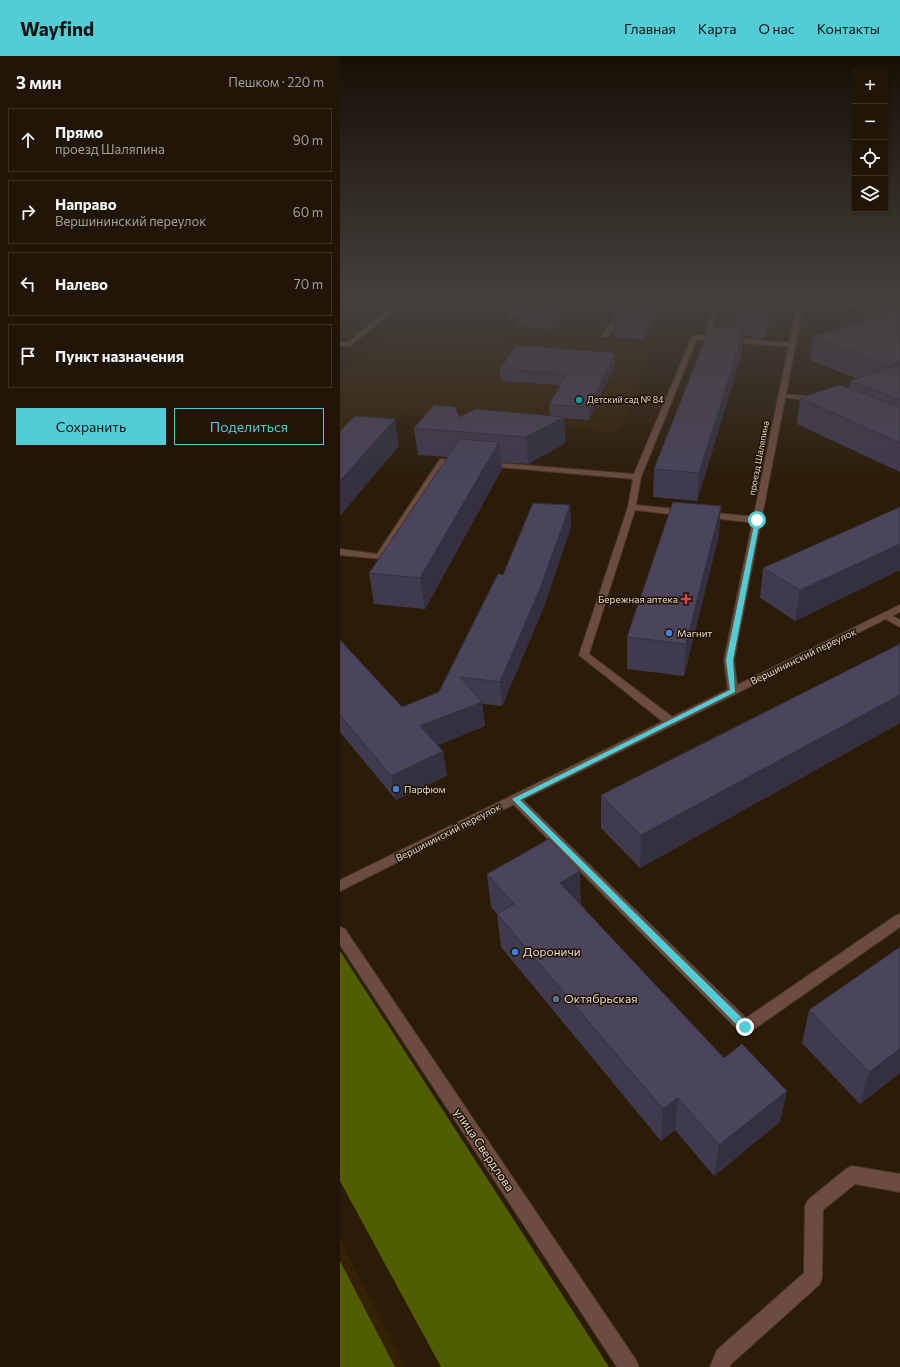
<!DOCTYPE html>
<html lang="ru">
<meta charset="utf-8">
<style>
:root{--surface:#201506;--page:#2d2214;--text:#f1f3f6;--muted:#a29f9b;--line:#3d3428;--accent:#52ccd5}
body{margin:0;font-family:Commissioner,sans-serif;background:var(--page);color:var(--text)}
.controls{position:absolute;right:12px;top:12px;display:grid;overflow:hidden;border-radius:0px;box-shadow:0 1px 3px #0004}
.controls button{width:36px;height:36px;display:grid;place-items:center;padding:0;border:0;border-bottom:1px solid var(--line);background:var(--surface);color:var(--text);font:20px sans-serif}
.stop{position:absolute;width:12px;height:12px;margin:-9px;border:3px solid #52ccd5;border-radius:50%;background:#fff}
.stop.end{background:#52ccd5;border-color:#fff;box-shadow:0 1px 4px #0008}
.list{margin:0;padding:0;list-style:none}
h2{display:flex;justify-content:space-between;align-items:center;height:52px;margin:0;padding:0 16px;font-size:17px}
h2 small{font-size:13px;font-weight:400;color:var(--muted)}
.list li{display:grid;grid-template-columns:26px 1fr auto;gap:12px;align-items:center;box-sizing:border-box;height:64px;margin:0 8px 8px;padding:0 8px;border:1px solid var(--line);border-radius:0px}
.list b{display:block;font-size:15px;white-space:nowrap}
.list p{margin:0;font-size:13px;white-space:nowrap;color:var(--muted)}
.list em{font-size:13px;font-style:normal;color:var(--muted)}
.actions{display:flex;gap:8px;padding:12px 16px}
.actions a{flex:1;padding:9px 0;border:1px solid var(--accent);border-radius:0px;text-align:center;font-size:14px;color:var(--accent)}
.actions .main{background:var(--accent);color:#111}
.icon{flex:none;width:22px;height:22px;fill:none;stroke:currentColor;stroke-width:2;stroke-linecap:round;stroke-linejoin:round}
.map{position:relative;flex:none;width:560px;height:1311px;overflow:hidden}
header{display:flex;align-items:center;gap:24px;box-sizing:border-box;height:56px;padding:0 20px;background:var(--accent);color:#111}
header strong{font-size:19px}
nav{display:flex;gap:22px;margin-inline-start:auto;font-size:14px}
main{display:flex}
aside{flex:1;background:var(--surface)}
.map>svg:first-child{display:block}
.built{fill:#342106}
.forest{fill:#505e00}
.lines{fill:none;stroke-linecap:round;stroke-linejoin:round}
.service-casing{stroke:#453623;stroke-width:2}
.minor-casing{stroke:#453623;stroke-width:2}
.tertiary-casing{stroke:#453623;stroke-width:2}
.service{fill:#6c4b41;fill-rule:evenodd}
.minor{fill:#6c4b41;fill-rule:evenodd}
.tertiary{fill:#6c4b41;fill-rule:evenodd}
.wall{fill:#403a4f}
.shaded-wall{fill:#343040}
.building{fill:#4a445c;stroke:#343040}
.route{fill:#52ccd5}
.culture-dot{fill:#0f9aa8;stroke:#211301;stroke-width:1.5}
.health-dot{fill:#e0444e;stroke:#211301;stroke-width:1.5}
.shop-dot{fill:#3f7fe0;stroke:#211301;stroke-width:1.5}
.service-dot{fill:#5c6f8a;stroke:#211301;stroke-width:1.5}
.labels{text-anchor:middle;stroke-width:3;stroke-linejoin:round;paint-order:stroke}
.far-poi-label{font-size:9px;fill:#e3d9cc;stroke:#211301;text-anchor:start}
.far-street-label{font-size:9px;fill:#e3d9cc;stroke:#211301}
.poi-label{font-size:10px;fill:#e3d9cc;stroke:#211301;text-anchor:start}
.street-label{font-size:10px;fill:#e3d9cc;stroke:#211301}
.near-poi-label{font-size:12px;fill:#e3d9cc;stroke:#211301;text-anchor:start}
.near-street-label{font-size:12px;fill:#e3d9cc;stroke:#211301}
</style>
<header>
<strong>Wayfind</strong>
<nav><a>Главная</a><a>Карта</a><a>О нас</a><a>Контакты</a></nav>
</header>
<main>
<aside>
<h2>3 мин<small>Пешком · 220 m</small></h2>
<ul class="list">
<li><svg class="icon" aria-label="ahead" viewBox="0 0 24 24"><path d="M12 20V5M6 11l6-6 6 6"/></svg><div><b>Прямо</b><p>проезд Шаляпина</p></div><em>90 m</em></li>
<li><svg class="icon" aria-label="right" viewBox="0 0 24 24"><path d="M7 20v-9h11M14 6l5 5-5 5"/></svg><div><b>Направо</b><p>Вершининский переулок</p></div><em>60 m</em></li>
<li><svg class="icon" aria-label="left" viewBox="0 0 24 24"><path d="M17 20v-9H6M10 6l-5 5 5 5"/></svg><div><b>Налево</b></div><em>70 m</em></li>
<li><svg class="icon" aria-label="arrive" viewBox="0 0 24 24"><path d="M6 21V4h12l-3 4 3 4H6"/></svg><div><b>Пункт назначения</b></div></li>
</ul>
<div class="actions"><a class="main">Сохранить</a><a>Поделиться</a></div>
</aside>
<div class="map">
<svg width="560" height="1311" viewBox="0 0 560 1311">
<rect width="100%" height="100%" fill="#2b1c08"/>
<g class="built">
<path d="M50 275 316 293 279 377 61 359 43 377 0 373V319Z"/>
<path d="M0 1183 65 1311H0Z"/>
</g>
<g class="forest">
<path d="M0 895 269 1311H101L0 1125Z"/>
<path d="M0 1205 55 1311H0Z"/>
</g>
<g class="lines">
<g class="service-casing">
<g id="service">
<path d="M58 245H65L10 290H0V286L7 287Z"/>
<path d="M182 245H188L172 263H168V261Z"/>
<path d="M286 245H292L267 281H263L262 280Z"/>
<path d="M376 245H382L370 280 452 287 455 289 452 291 357 283 301 421 296 449 345 454 349 457 345 460 295 454 249 598 335 663 337 666 335 669H327L239 599 288 451 293 423 147 410 143 408 147 406 294 418 352 281 355 279 365 280Z"/>
<path d="M499 245H507L560 265V269Z"/>
<path d="M442 338 475 341 478 343 475 345 440 341V339Z"/>
<path d="M100 403 120 404 124 406 120 408 105 407 42 503 0 499V493L37 498Z"/>
<path d="M366 456 417 461 421 464 417 467 363 461 362 459Z"/>
<path d="M545 556 560 564V571L542 561 540 559Z"/>
<path d="M175 739 179 740 406 962 555 860 560 858V871L410 976 405 978 400 976 171 746 169 743 171 740Z"/>
<path d="M512 1110 560 1118V1136L515 1128 483 1154 482 1221 480 1228 391 1308 390 1311H370L377 1294 464 1217 465 1150 468 1144 506 1113Z"/>
</g>
</g>
<g class="minor-casing">
<path id="minor" d="M458 245H464L394 604 398 635 393 638 388 635 384 604Z"/>
</g>
<g class="tertiary-casing">
<g id="tertiary">
<path d="M560 549V556L0 835V824Z"/>
<path d="M0 871 5 873 296 1304 299 1311H277L0 889Z"/>
</g>
</g>
<use href="#service" class="service"/>
<use href="#minor" class="minor"/>
<use href="#tertiary" class="tertiary"/>
</g>
<g class="wall">
<path d="M231 245 209 273 178 270 176 248Z"/>
<path d="M283 245H326L304 283 274 281V258Z"/>
<path d="M399 245H434L425 283 413 282 403 278 402 297 357 445 313 441 314 413 395 272 396 252Z"/>
<path d="M560 253V416L457 368 460 342 509 332 510 325 517 323 470 304 473 281Z"/>
<path d="M275 309 249 364 224 362 225 387 188 408 161 406 162 413 85 553 34 548 29 517 108 401 78 399 74 372 119 361 210 360 209 349 220 329 161 325 160 313Z"/>
<path d="M230 449 231 471 203 553 162 650 142 648 145 670 98 689 103 695 107 720 56 744 0 676V584L62 651 99 636 163 519Z"/>
<path d="M560 451V514L455 565 420 542 423 512Z"/>
<path d="M379 479 344 620 287 613V581Z"/>
<path d="M560 588V667L300 812 261 772V739Z"/>
<path d="M147 818 241 848V849L440 1066 374 1120 335 1074 321 1085 161 891 157 858 151 851Z"/>
<path d="M560 891V1017L520 1048 462 987 469 954Z"/>
</g>
<g class="shaded-wall">
<path d="M212 245H231L209 273 208 250Z"/>
<path d="M314 245H326L304 283 305 260Z"/>
<path d="M431 245H434L425 283 427 260Z"/>
<path d="M404 273 402 297 357 445 359 417Z"/>
<path d="M275 297V309L249 364V351Z"/>
<path d="M560 305V328L544 333 549 309Z"/>
<path d="M224 361 225 387 188 408 186 381Z"/>
<path d="M55 363 59 390 0 460V425Z"/>
<path d="M159 386 162 413 85 553 80 522Z"/>
<path d="M230 449 231 471 203 553 162 650 160 626Z"/>
<path d="M381 450 379 479 344 620 346 588Z"/>
<path d="M560 488V514L455 565 460 534Z"/>
<path d="M560 639V667L300 812 301 779Z"/>
<path d="M142 646 145 670 84 695 80 670Z"/>
<path d="M103 695 107 720 56 744 51 720Z"/>
<path d="M240 815 241 848 222 860 220 827Z"/>
<path d="M560 993V1017L520 1048 529 1016Z"/>
<path d="M447 1035 440 1066 374 1120 379 1089Z"/>
<path d="M338 1042 335 1074 321 1085 323 1053Z"/>
</g>
<g class="building">
<path d="M179 245H212L208 250 176 248Z"/>
<path d="M283 245H314L305 260 274 258Z"/>
<path d="M399 245H431L427 260 415 259 396 252Z"/>
<path d="M560 253V305L549 309 473 281Z"/>
<path d="M370 271 404 273 359 417 314 413Z"/>
<path d="M176 289 275 297 249 351 209 349 227 317 160 313Z"/>
<path d="M560 309V344L510 325Z"/>
<path d="M500 329 560 351V387L460 342Z"/>
<path d="M94 349 115 351 119 361 136 353 224 361 186 381 74 372Z"/>
<path d="M15 360 55 363 0 425V375Z"/>
<path d="M120 383 159 386 80 522 29 517Z"/>
<path d="M333 446 381 450 346 588 287 581Z"/>
<path d="M193 447 230 449 201 530 160 626 120 621 142 646 80 670 103 695 51 720 0 659V584L62 651 99 636 158 518 163 519Z"/>
<path d="M560 451V488L460 534 423 512Z"/>
<path d="M560 588V639L301 779 261 739Z"/>
<path d="M209 783 240 815 220 827 384 1002 402 988 447 1035 379 1089 338 1042 323 1053 157 858 174 848 147 818Z"/>
<path d="M560 891V993L529 1016 469 954Z"/>
</g>
<linearGradient id="sky" x2="0" y2="1"><stop stop-color="#180f04"/><stop offset="0.57" stop-color="#44403d"/><stop offset="1" stop-color="#44403d" stop-opacity="0"/></linearGradient>
<rect width="560" height="429" fill="url(#sky)"/>
<path class="route" d="M417 463 420 464 393 604 395 636 180 744 408 968 409 971 408 974 405 975 402 974 172 743 390 634 386 604 415 464Z"/>
<circle class="culture-dot" cx="239" cy="344" r="4"/>
<path class="health-dot" d="M344 537h4v4h4v4h-4v4h-4v-4h-4v-4h4z"/>
<g class="shop-dot">
<circle cx="329" cy="577" r="4"/>
<circle cx="56" cy="733" r="4"/>
<circle cx="175" cy="896" r="4"/>
</g>
<circle class="service-dot" cx="216" cy="943" r="4"/>
<g class="labels">
<g class="far-poi-label">
<text x="247" y="347">Детский сад № 84</text>
</g>
<g class="far-street-label">
<text transform="translate(419 402) rotate(-79)" y="3">проезд Шаляпина</text>
</g>
<g class="poi-label">
<text x="338" y="547" text-anchor="end">Бережная аптека</text>
<text x="337" y="581">Магнит</text>
<text x="64" y="737">Парфюм</text>
</g>
<g class="street-label">
<text transform="translate(463 600) rotate(-26)" y="4">Вершининский переулок</text>
<text transform="translate(108 776) rotate(-27)" y="4">Вершининский переулок</text>
</g>
<g class="near-poi-label">
<text x="183" y="900">Дороничи</text>
<text x="224" y="947">Октябрьская</text>
</g>
<g class="near-street-label">
<text transform="translate(144 1094) rotate(56)" y="4">улица Свердлова</text>
</g>
</g>
</svg>
<div class="controls">
<button>+</button>
<button>−</button>
<button><svg class="icon" aria-label="locate" viewBox="0 0 24 24"><circle cx="12" cy="12" r="6"/><path d="M12 2v4M12 18v4M2 12h4M18 12h4"/></svg></button>
<button><svg class="icon" aria-label="layers" viewBox="0 0 24 24"><path d="M12 4l9 5-9 5-9-5zM3 14l9 5 9-5"/></svg></button>
</div>
<div class="stop" style="left:417px;top:464px"></div>
<div class="stop end" style="left:405px;top:971px"></div>
</div>
</main>
